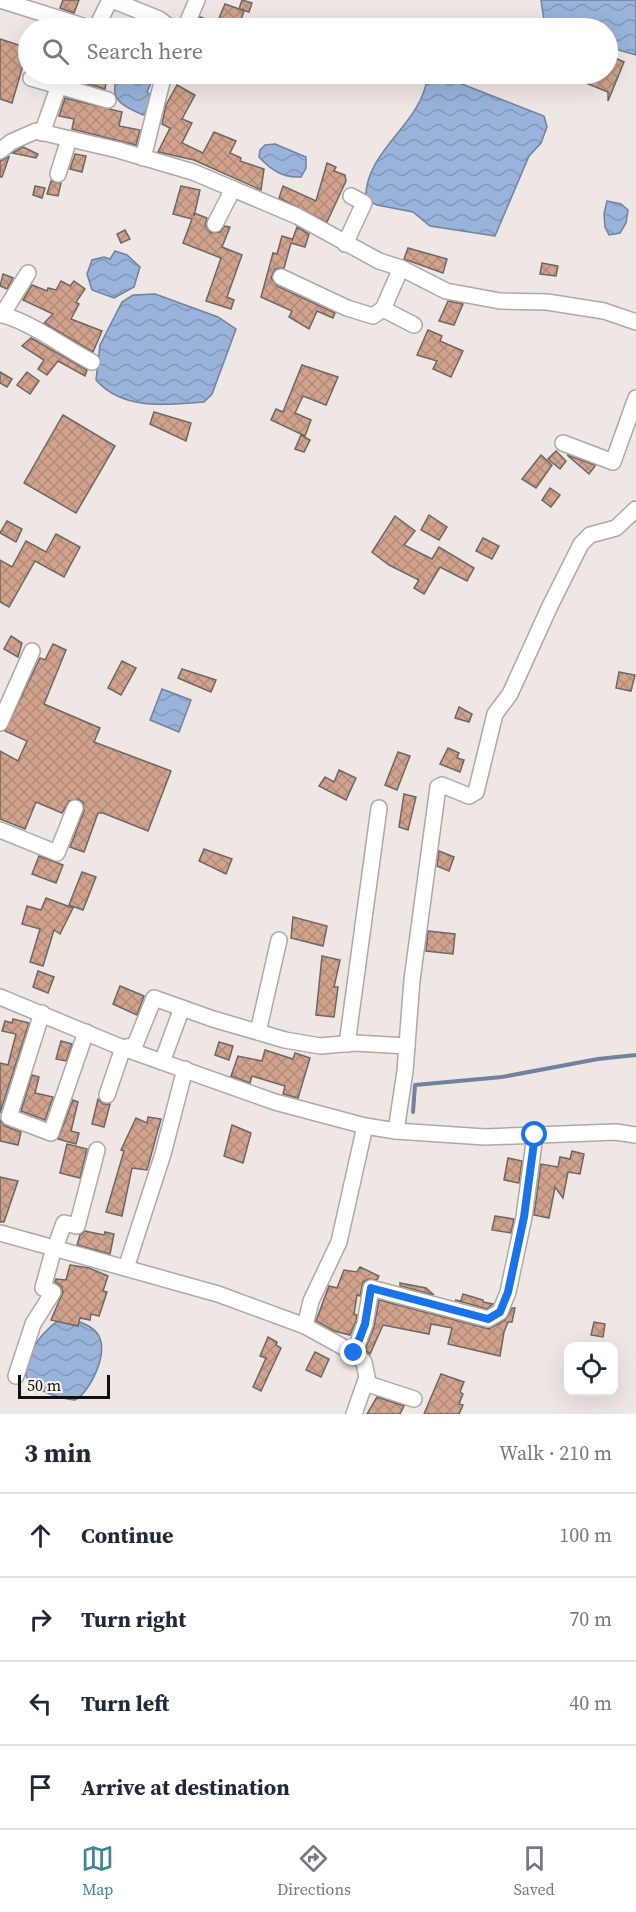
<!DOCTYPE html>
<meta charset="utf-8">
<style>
:root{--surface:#fff;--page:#f2f2f3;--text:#1f2937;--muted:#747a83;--line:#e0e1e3;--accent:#428594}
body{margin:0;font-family:"Source Serif 4",serif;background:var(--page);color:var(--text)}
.controls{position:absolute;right:18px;bottom:18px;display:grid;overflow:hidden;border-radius:12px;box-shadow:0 6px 24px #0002}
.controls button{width:54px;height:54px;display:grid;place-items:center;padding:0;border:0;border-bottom:2px solid var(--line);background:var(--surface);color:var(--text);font:30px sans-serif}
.scale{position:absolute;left:18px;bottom:15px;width:92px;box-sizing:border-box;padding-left:6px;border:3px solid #12100f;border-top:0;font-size:16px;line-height:21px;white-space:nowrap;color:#12100f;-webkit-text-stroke:4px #fbf4f1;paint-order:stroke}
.stop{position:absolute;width:18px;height:18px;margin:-14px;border:4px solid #1a73e8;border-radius:50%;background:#fff}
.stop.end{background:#1a73e8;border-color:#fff;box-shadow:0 2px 6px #0008}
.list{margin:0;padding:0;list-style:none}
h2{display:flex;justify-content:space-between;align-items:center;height:78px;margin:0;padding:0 24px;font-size:26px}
h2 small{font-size:20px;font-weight:400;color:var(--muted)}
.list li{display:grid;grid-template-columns:39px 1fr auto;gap:18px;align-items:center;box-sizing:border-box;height:84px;padding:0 24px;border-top:2px solid var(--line)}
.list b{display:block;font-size:22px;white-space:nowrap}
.list em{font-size:20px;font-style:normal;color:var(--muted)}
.icon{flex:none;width:33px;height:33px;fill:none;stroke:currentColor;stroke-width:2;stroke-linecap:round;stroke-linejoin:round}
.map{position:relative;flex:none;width:636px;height:1414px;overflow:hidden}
.search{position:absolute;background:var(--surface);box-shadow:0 6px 24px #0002;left:18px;right:18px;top:18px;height:66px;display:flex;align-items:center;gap:15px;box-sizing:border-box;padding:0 21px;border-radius:33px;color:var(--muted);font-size:22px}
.sheet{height:414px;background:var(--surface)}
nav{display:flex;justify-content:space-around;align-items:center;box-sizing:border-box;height:84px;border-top:2px solid var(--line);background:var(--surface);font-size:16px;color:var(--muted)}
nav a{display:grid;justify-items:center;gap:3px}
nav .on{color:var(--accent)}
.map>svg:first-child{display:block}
.water{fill:url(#water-waves);stroke:#70829d;stroke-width:1.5}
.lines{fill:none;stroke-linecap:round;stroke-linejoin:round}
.stream{stroke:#70829d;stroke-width:4}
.building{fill:url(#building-cross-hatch);stroke:#6c6764;stroke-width:1.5}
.minor-casing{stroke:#afa8a5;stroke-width:18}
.minor{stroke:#fff;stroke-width:15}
.route{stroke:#1a73e8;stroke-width:8}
</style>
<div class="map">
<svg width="636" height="1414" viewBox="0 0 636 1414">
<defs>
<pattern id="water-waves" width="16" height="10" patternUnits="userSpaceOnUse" patternTransform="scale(1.5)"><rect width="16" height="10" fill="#99b3da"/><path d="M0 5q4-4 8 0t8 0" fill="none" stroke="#8399ba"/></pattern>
<pattern id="building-cross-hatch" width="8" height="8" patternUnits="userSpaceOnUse" patternTransform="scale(1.5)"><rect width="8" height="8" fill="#d1a38c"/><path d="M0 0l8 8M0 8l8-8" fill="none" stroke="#b28b78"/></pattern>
</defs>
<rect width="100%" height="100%" fill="#eee7e4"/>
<g class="water">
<path d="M541 0H636V55L608 47V28H559L544 20Z"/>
<path d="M118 74H155L147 92 158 100 152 110 143 115C121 105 108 100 118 74Z"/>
<path d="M427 78 449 79 544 116 547 127 541 143 529 156 495 236 430 226 413 212 377 205 366 200C363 152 422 124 427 78Z"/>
<path d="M275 144 306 157V168L301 177C283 178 271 170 259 157L260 150 265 145Z"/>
<path d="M607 201 621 204 628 210 626 223 620 233 609 235 605 227 604 214Z"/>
<path d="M115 251 127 255 140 267 134 287 114 298 92 290 87 274 92 260 104 257 110 259Z"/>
<path d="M155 294 218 317 236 329 212 394 204 402C168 405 123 411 96 380L100 345 122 302 133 295Z"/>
<path d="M162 689 191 700 179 732 150 720Z"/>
<path d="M66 1318C78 1321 93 1325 99 1336 108 1354 91 1391 75 1400 62 1399 35 1391 28 1380 17 1362 48 1321 66 1318Z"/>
</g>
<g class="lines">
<path class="stream" d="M413 1112 415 1085 502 1077 598 1059 636 1055"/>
</g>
<g class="building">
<path d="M63 0H79L74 13 60 8Z"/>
<path d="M242 0 252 3 249 12 240 9 244 11 238 28H195L200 17 217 23 225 4 239 9Z"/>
<path d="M0 39 28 48 12 103 0 99Z"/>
<path d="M608 55 624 62 608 101V92L564 74H608Z"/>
<path d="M73 74 107 77 105 89 71 79Z"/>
<path d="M177 85 195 95 182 119 192 123 182 143 203 153 214 132 236 141 230 153 241 158 240 161 264 169 261 190 194 160 158 152 170 128 162 124 166 105Z"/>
<path d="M65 98 122 112 119 126 140 130 136 145 72 129 74 119 59 116Z"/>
<path d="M23 147 38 154 36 158 12 153Z"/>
<path d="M75 154 86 156 82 172 70 169Z"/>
<path d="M9 157 2 177H0V161Z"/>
<path d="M327 163 336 167 334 171 345 175 346 181 327 222 279 198 283 186 316 201Z"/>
<path d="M51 181 61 183 58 196 47 194Z"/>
<path d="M35 186 45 188 42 198 33 195Z"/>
<path d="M181 186 200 190 194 216V213L207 218 205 225 211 233 220 232 225 226 230 227 222 247 242 255 227 297 234 300 231 309 206 301 221 258 183 243 192 219 173 214Z"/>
<path d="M297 227 309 234 305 247 291 243 284 268 275 269 271 278 277 286 335 313 333 318 317 311 309 329 289 317 292 311 261 297 273 253 277 254 282 236 292 239V241Z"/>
<path d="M125 230 130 239 121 243 117 234Z"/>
<path d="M408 248 447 259 443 273 404 259Z"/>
<path d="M542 263 558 266 556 276 540 274Z"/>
<path d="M3 274 13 278 7 289 0 286Z"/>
<path d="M61 281 70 286 74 281 85 289 76 302 79 304 71 319 102 331 93 352 44 323 53 314 23 300 32 285 47 291 48 288 56 290Z"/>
<path d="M448 301 463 304 454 325 439 321Z"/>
<path d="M428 330 442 336 440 341 463 351 451 377 433 369 437 361 417 355Z"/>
<path d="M31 338 87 370 85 376 58 361 47 375 38 369 44 360 22 346Z"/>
<path d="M302 365 338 377 326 405 303 396 295 413 311 420 305 436 271 420 276 409 283 412Z"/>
<path d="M0 372 12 379 7 387 0 383Z"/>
<path d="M27 372 39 381 30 394 17 385Z"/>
<path d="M154 412 191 423 186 441 150 424Z"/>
<path d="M63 415 115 446 76 513 24 483Z"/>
<path d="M301 435 310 440 304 452 295 449Z"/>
<path d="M556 451 566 461 560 469 548 459Z"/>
<path d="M541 455 552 465 536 488 522 479Z"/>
<path d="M567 455 595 465V466L589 474Z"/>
<path d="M550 488 560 495 551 507 542 500Z"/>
<path d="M429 515 447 527 439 540 421 530Z"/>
<path d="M395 516 415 531 404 545 432 559 439 547 474 568 467 581 440 567 424 594 414 588 419 580 389 565 372 552Z"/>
<path d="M7 521 22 529 16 542 0 533Z"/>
<path d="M56 534 80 547 64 577 35 561 9 607 0 602V560L12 567 26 541 46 552Z"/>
<path d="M483 538 499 546 492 559 476 551Z"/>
<path d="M11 636 22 643 18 657 4 649Z"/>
<path d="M53 644 66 650 44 704 100 728 94 742 171 771 148 831 103 813H98L84 852 70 847 84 811 83 802 78 799 69 801 62 813 36 802 25 829 0 819V751L18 761 27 741 5 731 40 658 45 660Z"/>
<path d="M122 661 136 668 121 695 108 688Z"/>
<path d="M182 669 216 680 211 692 178 678Z"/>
<path d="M619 672 635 675 631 691 616 688Z"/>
<path d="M459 707 472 714 469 722 455 718Z"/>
<path d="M448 748 459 753 457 758 464 760 460 772 440 764Z"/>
<path d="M398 752 410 756 397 790 385 785Z"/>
<path d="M339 770 356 778 346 800 319 786 325 777 334 782Z"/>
<path d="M404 794 416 797 408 830 399 827Z"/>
<path d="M204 849 232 859 226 874 199 861Z"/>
<path d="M439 851 454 857 449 871 437 866Z"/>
<path d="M39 856 63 865 56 883 32 874Z"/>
<path d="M82 872 96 877 83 910 69 905Z"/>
<path d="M46 898 73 908 60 934 54 930 43 966 30 962 40 929 22 924 27 906 41 910Z"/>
<path d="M293 917 327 926 323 946 291 938Z"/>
<path d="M428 931 455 934 453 954 426 951Z"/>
<path d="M322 956 340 960 334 987H338L334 1017 316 1015Z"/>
<path d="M38 971 54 977 48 993 33 987Z"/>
<path d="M120 986 144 996 137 1015 113 1004Z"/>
<path d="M13 1019 29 1023 0 1113V1063L8 1065 16 1034 2 1031 5 1021 12 1023Z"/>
<path d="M61 1041 72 1044 66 1061 56 1059Z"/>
<path d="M219 1042 233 1046 229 1060 215 1055Z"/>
<path d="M265 1050 293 1059 295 1053 310 1058 298 1098 283 1094 285 1086 252 1076 250 1083 231 1076 238 1056 262 1061Z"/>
<path d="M32 1075 39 1077 35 1093 53 1097 45 1120 21 1111Z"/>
<path d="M98 1099 103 1104H110L104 1127 92 1124Z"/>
<path d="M73 1100 78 1102 71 1131 79 1133 76 1144 58 1139Z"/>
<path d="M148 1117 161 1119 147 1170 132 1168 122 1216 106 1212 124 1151 121 1150 136 1118 147 1123Z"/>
<path d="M0 1120 5 1126 21 1132 18 1145 0 1141Z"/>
<path d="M232 1125 251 1133 243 1163 224 1156Z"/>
<path d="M67 1144 87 1149 80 1178 60 1173Z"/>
<path d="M572 1151 584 1154 580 1174 568 1172 563 1198 555 1187 549 1218 534 1215 541 1164 558 1167 560 1157 570 1159Z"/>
<path d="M508 1158 522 1161 519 1183 504 1180Z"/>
<path d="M0 1177 18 1181 4 1222H0Z"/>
<path d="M495 1216 514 1219 511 1233 492 1230Z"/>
<path d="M85 1231 104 1235 105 1232 114 1234 110 1254 77 1245 80 1235Z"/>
<path d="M70 1265 89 1268 108 1276 103 1291 107 1292 99 1316 91 1314 90 1320 80 1318 78 1326 51 1320 63 1292 61 1286 55 1282 56 1279 66 1280Z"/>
<path d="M360 1267 379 1276 377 1280 369 1279 363 1282 360 1296 357 1295 354 1314 357 1315 356 1321 350 1335 334 1331 316 1321 329 1286 337 1288 344 1270 357 1272Z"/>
<path d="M400 1283 426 1288 434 1295 400 1286Z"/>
<path d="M463 1294 483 1300V1302L493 1304 487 1309 455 1300 461 1301Z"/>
<path d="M379 1300 489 1329 505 1320 512 1308H515L512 1322H508L504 1332 500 1356 448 1344 452 1328 431 1324 429 1334 383 1325 370 1354 365 1350 374 1327Z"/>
<path d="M594 1322 605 1324 603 1337 591 1335Z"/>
<path d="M268 1337 277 1342 276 1345 281 1348 261 1391 253 1387 266 1358 260 1356Z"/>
<path d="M315 1352 329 1359 321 1377 306 1370Z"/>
<path d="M441 1374 464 1382 460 1392 463 1394 459 1404 463 1405 459 1414H424Z"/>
<path d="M377 1397 404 1406 400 1414H367Z"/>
</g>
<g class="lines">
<g class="minor-casing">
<g id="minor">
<path d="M0 0 83 26 82 28"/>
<path d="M112 0 159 19 171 28"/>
<path d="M96 28 110 0"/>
<path d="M185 28 197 0"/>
<path d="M31 78 108 100"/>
<path d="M42 133 63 74"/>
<path d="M0 151 11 142 36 131 118 150 193 172 297 216 379 261 401 268 446 291 500 301 547 302 604 311 636 322"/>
<path d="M143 158 164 74"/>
<path d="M58 174 69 139"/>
<path d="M215 224 233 189"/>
<path d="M345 244 364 203 351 196"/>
<path d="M401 268 383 309 414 325"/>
<path d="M281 277 347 308 373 316 383 309"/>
<path d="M0 314C33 323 61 346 92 362"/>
<path d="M2 315 28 273"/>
<path d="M563 443 613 462 636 398"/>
<path d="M0 723 32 651"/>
<path d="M0 830 57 853 75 808"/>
<path d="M0 997 123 1048 275 1102 365 1126 396 1131 485 1137 616 1132 636 1135"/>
<path d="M42 1013 9 1117 51 1133 86 1032"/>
<path d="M258 1032 279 940"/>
<path d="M347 1044 379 808"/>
<path d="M162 1062 182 1008"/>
<path d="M107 1095 123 1048 135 1045 154 998 213 1019 285 1040 320 1046 355 1043 407 1046"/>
<path d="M396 1131 405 1071 412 980 438 787 442 785 469 796 476 792 495 714 510 694 550 606 581 544 590 535 616 528 636 509"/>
<path d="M0 1233 218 1294 305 1326 354 1353 364 1362 367 1377 354 1414"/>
<path d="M55 1248 64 1223 77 1226 97 1150"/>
<path d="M126 1268 163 1154 185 1069"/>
<path d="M305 1326 311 1301 339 1242 365 1126"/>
<path d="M354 1353 365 1324 371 1288 488 1319 500 1312 508 1292 524 1217 535 1135"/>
<path d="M16 1376 33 1324 53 1292 43 1288 54 1248"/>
<path d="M365 1383 414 1399"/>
</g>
</g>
<use href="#minor" class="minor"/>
</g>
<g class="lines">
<path class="route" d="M354 1353 365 1324 371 1288 488 1319 500 1312 508 1292 524 1217 535 1135"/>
</g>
</svg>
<div class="controls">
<button><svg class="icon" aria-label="locate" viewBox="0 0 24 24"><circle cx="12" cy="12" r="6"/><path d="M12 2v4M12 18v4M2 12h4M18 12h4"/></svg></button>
</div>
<div class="scale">50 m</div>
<div class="stop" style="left:535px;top:1135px"></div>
<div class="stop end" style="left:354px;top:1353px"></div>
<div class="search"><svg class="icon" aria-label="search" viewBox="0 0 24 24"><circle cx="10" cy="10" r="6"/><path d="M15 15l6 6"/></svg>Search here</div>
</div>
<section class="sheet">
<h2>3 min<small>Walk · 210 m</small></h2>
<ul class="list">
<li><svg class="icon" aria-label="ahead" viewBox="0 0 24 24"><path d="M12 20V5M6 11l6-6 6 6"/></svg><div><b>Continue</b></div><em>100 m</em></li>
<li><svg class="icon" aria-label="right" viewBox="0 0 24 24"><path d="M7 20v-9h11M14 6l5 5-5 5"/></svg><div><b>Turn right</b></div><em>70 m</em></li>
<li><svg class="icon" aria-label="left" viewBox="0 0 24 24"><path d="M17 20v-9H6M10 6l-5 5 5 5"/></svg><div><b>Turn left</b></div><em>40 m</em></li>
<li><svg class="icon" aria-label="arrive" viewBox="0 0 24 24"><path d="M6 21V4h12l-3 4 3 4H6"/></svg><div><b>Arrive at destination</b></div></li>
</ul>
</section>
<nav>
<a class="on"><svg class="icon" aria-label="map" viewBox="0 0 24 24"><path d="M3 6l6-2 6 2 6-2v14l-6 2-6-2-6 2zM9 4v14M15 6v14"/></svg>Map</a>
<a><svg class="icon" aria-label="directions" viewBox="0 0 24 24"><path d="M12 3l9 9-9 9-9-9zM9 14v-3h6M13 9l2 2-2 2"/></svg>Directions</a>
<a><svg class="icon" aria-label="saved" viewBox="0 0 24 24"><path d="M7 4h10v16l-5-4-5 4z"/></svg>Saved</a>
</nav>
